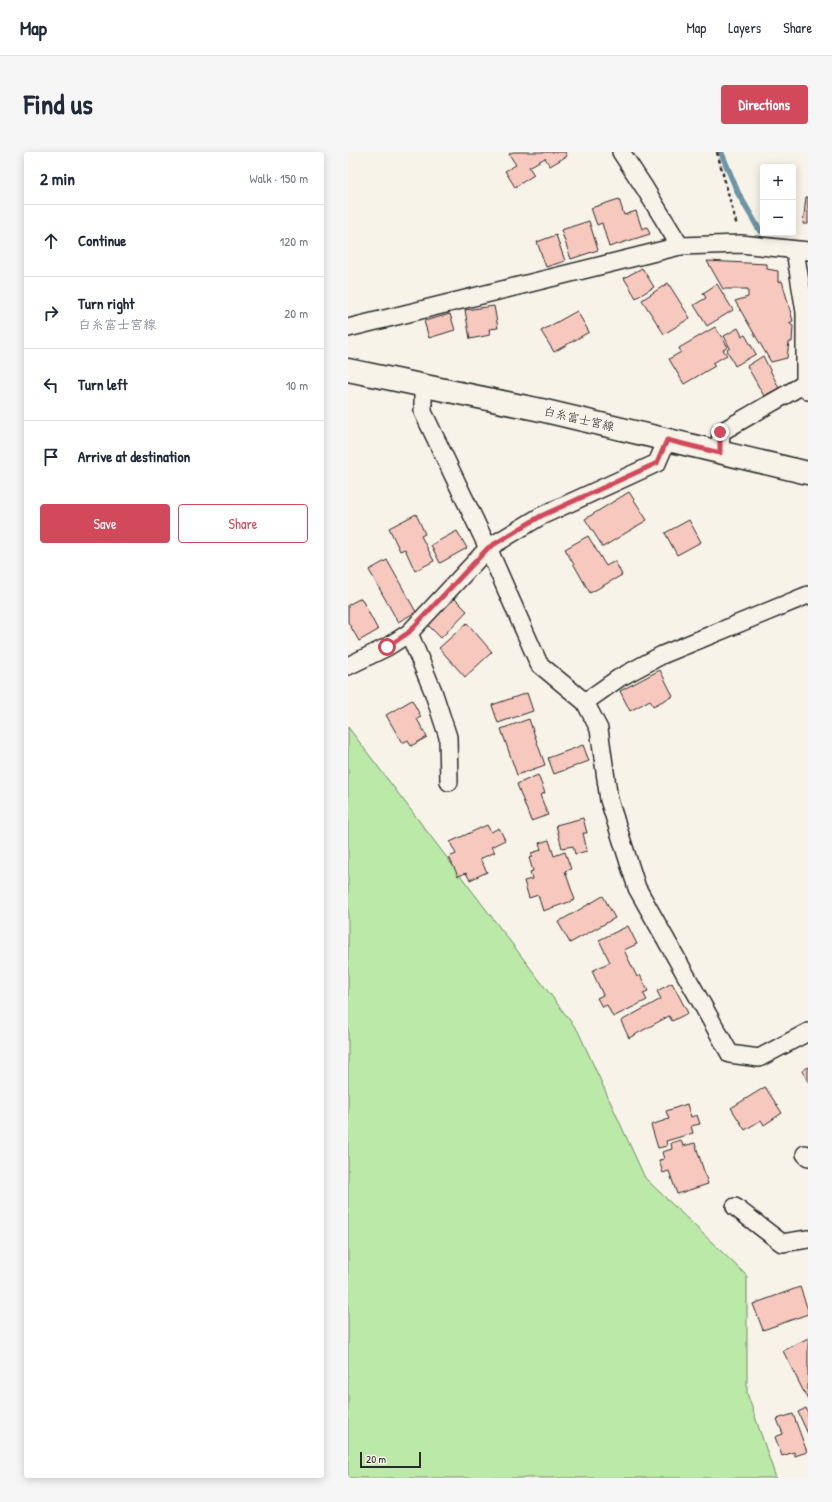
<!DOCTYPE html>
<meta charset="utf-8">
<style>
:root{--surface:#fff;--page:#f6f6f7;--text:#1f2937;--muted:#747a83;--line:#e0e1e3;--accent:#d1495b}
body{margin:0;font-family:"Patrick Hand","Klee One",sans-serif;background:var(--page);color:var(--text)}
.controls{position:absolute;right:12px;top:12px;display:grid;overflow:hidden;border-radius:4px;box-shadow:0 2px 10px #0003}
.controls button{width:36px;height:36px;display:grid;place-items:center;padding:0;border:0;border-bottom:1px solid var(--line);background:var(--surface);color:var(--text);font:20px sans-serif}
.scale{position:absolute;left:12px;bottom:10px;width:61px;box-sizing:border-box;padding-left:4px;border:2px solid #2b2b2b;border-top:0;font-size:11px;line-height:14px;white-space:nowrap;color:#2b2b2b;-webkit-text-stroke:3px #f7f3e8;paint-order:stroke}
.stop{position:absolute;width:12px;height:12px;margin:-9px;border:3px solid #d1495b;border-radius:50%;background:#fff}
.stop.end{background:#d1495b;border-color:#fff;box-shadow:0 1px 4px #0008}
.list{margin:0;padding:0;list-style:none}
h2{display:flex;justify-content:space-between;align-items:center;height:52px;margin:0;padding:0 16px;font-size:17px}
h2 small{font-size:13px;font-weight:400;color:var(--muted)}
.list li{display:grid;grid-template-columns:26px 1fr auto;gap:12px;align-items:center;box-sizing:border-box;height:72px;padding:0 16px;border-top:1px solid var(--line)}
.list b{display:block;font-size:15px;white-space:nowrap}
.list p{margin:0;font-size:13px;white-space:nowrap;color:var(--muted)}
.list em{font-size:13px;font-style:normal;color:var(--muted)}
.actions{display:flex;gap:8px;padding:12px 16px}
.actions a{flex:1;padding:9px 0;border:1px solid var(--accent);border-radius:4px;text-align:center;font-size:14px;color:var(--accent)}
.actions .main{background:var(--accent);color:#fff}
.icon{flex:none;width:22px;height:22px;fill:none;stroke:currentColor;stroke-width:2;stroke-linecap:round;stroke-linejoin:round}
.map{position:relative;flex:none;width:460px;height:1326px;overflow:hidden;border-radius:4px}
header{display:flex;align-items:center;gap:24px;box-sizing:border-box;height:56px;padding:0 20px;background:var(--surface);border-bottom:1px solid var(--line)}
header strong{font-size:19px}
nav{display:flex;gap:22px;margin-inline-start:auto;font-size:14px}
.intro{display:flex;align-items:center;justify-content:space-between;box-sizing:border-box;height:96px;padding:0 24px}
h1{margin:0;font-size:28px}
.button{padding:10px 18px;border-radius:4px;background:var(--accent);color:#fff;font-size:14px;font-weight:700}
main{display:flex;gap:24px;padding:0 24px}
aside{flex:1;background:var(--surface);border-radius:4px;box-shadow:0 2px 10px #0003}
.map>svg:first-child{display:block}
.green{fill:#bae9a8;stroke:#728a6a}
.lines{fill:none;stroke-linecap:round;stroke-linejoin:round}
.stream{stroke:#6c95a7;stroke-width:6}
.building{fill:#f7c8be;stroke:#2b2b2b}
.street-casing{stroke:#2b2b2b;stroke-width:20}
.secondary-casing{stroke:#2b2b2b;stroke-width:25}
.path{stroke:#2b2b2b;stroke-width:2.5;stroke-dasharray:4 3;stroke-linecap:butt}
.street{stroke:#f7f3e8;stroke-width:17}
.secondary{stroke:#f7f3e8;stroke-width:22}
.route{stroke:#d1495b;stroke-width:5}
.labels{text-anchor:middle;stroke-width:3;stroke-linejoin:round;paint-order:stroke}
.street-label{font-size:12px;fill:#2b2b2b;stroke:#f7f3e8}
</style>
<header>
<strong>Map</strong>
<nav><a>Map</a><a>Layers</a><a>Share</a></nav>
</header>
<div class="intro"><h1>Find us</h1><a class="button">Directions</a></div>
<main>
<aside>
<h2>2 min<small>Walk · 150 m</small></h2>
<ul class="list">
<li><svg class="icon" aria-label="ahead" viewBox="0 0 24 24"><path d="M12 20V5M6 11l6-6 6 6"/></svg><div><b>Continue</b></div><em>120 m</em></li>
<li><svg class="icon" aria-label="right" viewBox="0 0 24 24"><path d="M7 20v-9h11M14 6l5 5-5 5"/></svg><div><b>Turn right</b><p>白糸富士宮線</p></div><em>20 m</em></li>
<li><svg class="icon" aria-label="left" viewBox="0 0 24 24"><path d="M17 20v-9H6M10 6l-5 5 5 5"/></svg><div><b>Turn left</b></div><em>10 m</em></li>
<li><svg class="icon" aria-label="arrive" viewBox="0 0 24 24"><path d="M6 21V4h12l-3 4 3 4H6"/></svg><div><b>Arrive at destination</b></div></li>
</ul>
<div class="actions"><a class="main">Save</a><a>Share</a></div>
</aside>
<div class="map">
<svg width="460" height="1326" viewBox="0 0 460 1326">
<rect width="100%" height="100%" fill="#f7f3e8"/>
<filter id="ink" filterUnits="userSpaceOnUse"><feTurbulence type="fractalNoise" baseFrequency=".025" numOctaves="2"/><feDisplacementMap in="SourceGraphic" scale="8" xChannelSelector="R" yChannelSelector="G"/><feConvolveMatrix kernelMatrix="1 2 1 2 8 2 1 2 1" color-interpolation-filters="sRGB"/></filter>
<g filter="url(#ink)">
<path class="green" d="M0 575 230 879 297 1026 399 1124V1241L428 1326H0Z"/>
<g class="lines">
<path class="stream" d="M373 0 390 41 412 79"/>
</g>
<g class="building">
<path d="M165 0H217L219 4 202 14 197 6 181 15 186 23 167 35 157 19 168 13 161 2Z"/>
<path d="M458 45H460V72H455Z"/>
<path d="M271 47 276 63 288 59 294 77 299 75 302 82 261 95 254 71 249 73 243 56Z"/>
<path d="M241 69 250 98 223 107 213 78Z"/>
<path d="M208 83 217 109 198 115 189 90Z"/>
<path d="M359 109 419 112V117L430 119V130L434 129 445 169 441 171 445 174 444 190H441L439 206 423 210 387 149 400 145V137H375Z"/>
<path d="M294 116 306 135 288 146 276 126Z"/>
<path d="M320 131 342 166 316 182 294 148Z"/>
<path d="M369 132 385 158 359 174 346 153 358 146 355 141Z"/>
<path d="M146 154 150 176 141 177 142 183 122 187 117 158Z"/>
<path d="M229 159 241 180 206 200 193 179Z"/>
<path d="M102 162 107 178 81 186 76 169Z"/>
<path d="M367 175 380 195 375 198 379 203 365 211 367 214 336 232 321 207 333 200 331 196Z"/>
<path d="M390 176 394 184 397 183 408 202 387 214 379 198 382 196 376 184Z"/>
<path d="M415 204 431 236 416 244 399 214Z"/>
<path d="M281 340 299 368 255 395 237 367Z"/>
<path d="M68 362 77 382 73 384 86 409 67 419 57 397 52 399 41 376Z"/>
<path d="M341 368 353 390 329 403 317 381Z"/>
<path d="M109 379 119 396 92 411 83 393Z"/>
<path d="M240 384 258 414 267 409 274 423 242 441 217 397Z"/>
<path d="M39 408 68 460 50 470 21 418Z"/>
<path d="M13 446 30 478 11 489 0 470V453Z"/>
<path d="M106 446 119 459 93 486 80 473Z"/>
<path d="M119 471 144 500 117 525 91 496Z"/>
<path d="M312 518 325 544 305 554 302 548 282 559 272 539Z"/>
<path d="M179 541 185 559 150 571 144 553Z"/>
<path d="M64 548 73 565 69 567 79 585 63 594 60 588 54 591 38 563Z"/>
<path d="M181 567 197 613 169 623 153 577Z"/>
<path d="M235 593 241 609 206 622 200 606Z"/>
<path d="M190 623 197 641 192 643 200 663 183 669 169 632Z"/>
<path d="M235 666 239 681H235L239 699 227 702 225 694 214 696 208 673Z"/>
<path d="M139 673 143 680 151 676 157 688 143 695 147 700 132 707 139 720 122 728 118 721 110 724 101 705 108 702 102 690Z"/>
<path d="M201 688 206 704 217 700 223 717 217 719 227 748 195 759 190 743 181 746 176 729 184 727 182 720 185 719 181 706 185 705 183 701 193 698 191 691Z"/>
<path d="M255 744 267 766 222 791 210 770Z"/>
<path d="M280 774 289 792 276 798 289 825 292 823 300 839 295 841 299 848 265 865 259 853 254 855 249 846 255 843 244 819 262 810 251 788Z"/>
<path d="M324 831 340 861 324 869 321 864 281 886 273 869 313 847 309 839Z"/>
<path d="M460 915V930L454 919Z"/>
<path d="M417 935 434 961 416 973 413 968 397 978 383 956Z"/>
<path d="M339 952 343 965 349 963 352 972 343 974 345 981 318 989 319 994 310 996 303 973 321 967 318 959Z"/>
<path d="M333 988 335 994 347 991 360 1032 329 1042 321 1019 315 1021 311 1008 316 1007 314 1000 324 997 323 991Z"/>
<path d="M452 1135 460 1158V1162L415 1178 405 1152Z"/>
<path d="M460 1186V1248L435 1199Z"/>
<path d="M458 1256 460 1261V1282L450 1260Z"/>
<path d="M445 1262 459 1300 447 1304 446 1300 434 1304 427 1285 435 1282 429 1267Z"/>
</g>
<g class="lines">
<g class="street-casing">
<g id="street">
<path d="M273 0 296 35 332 94"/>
<path d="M447 99 457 160V231L460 239"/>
<path d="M0 176 332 94 393 92 460 99"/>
<path d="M319 288 309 311 193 364 140 396 191 512 237 550 251 577 261 648 289 736 382 902 411 906 460 880"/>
<path d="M372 301 373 280 460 230"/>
<path d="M61 481 85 539 100 585 101 630"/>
<path d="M0 514 39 495 61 481 140 396 75 260V233"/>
<path d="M237 550 271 526 314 503 460 443"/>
<path d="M457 1002 460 1005"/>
<path d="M387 1055 434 1091 460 1087"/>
</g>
</g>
<g class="secondary-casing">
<path id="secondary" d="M0 218 193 258 460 321"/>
</g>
<path class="path" d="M369 0 389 74"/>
<use href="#street" class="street"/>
<use href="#secondary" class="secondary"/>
</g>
</g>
<g class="lines" filter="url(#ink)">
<path class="route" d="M39 495 60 481 140 396 193 364 309 311 319 288 372 301V280"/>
</g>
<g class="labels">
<g class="street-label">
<text transform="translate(231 267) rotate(13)" y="4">白糸富士宮線</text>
</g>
</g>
</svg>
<div class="controls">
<button>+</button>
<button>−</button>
</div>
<div class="scale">20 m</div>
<div class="stop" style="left:39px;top:495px"></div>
<div class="stop end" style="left:372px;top:280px"></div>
</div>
</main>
